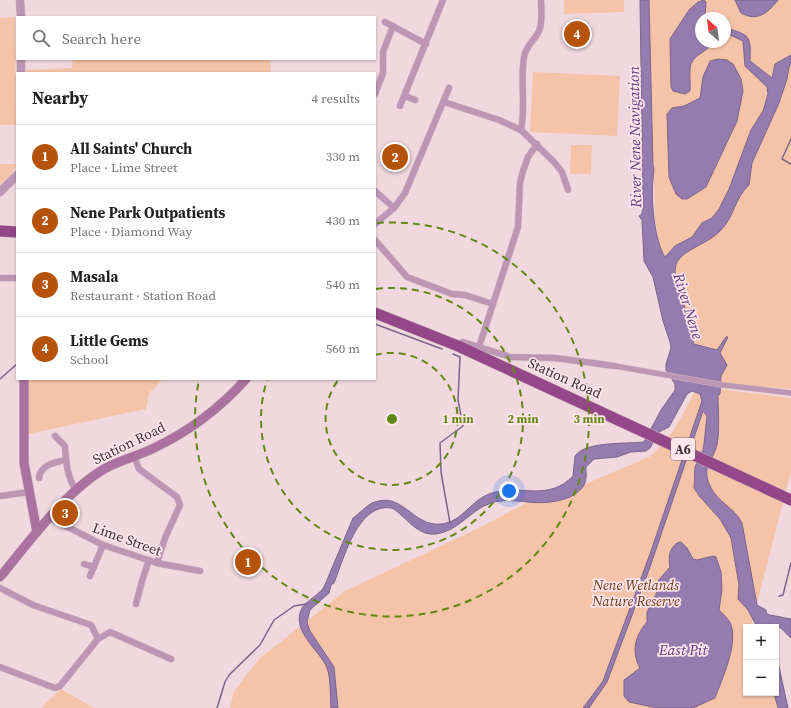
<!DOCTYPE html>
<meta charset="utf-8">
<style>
:root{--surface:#fff;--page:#f2f2f2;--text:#222;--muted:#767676;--line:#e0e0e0;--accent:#b45309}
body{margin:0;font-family:"Source Serif 4",serif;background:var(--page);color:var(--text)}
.controls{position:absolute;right:12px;bottom:12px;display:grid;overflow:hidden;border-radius:0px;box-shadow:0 1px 3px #0004}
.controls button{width:36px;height:36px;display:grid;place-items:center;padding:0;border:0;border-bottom:1px solid var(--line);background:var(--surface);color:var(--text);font:20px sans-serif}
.compass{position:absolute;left:695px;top:12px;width:36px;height:36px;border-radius:50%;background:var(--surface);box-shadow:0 1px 3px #0004;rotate:332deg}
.you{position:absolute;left:509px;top:491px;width:14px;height:14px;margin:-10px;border:3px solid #fff;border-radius:50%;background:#1a73e8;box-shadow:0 0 0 6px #1a73e833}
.badge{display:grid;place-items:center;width:26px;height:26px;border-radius:50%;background:var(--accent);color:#fff;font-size:13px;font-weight:700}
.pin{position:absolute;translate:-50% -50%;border:2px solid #fff;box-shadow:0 1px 4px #0006}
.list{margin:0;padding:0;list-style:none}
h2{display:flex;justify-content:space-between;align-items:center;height:52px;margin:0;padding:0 16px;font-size:17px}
h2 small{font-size:13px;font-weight:400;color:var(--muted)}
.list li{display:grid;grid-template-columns:26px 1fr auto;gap:12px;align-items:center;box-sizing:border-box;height:64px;padding:0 16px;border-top:1px solid var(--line)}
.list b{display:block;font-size:15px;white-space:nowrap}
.list p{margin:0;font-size:13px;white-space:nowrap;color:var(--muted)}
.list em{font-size:13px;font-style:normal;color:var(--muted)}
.icon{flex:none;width:22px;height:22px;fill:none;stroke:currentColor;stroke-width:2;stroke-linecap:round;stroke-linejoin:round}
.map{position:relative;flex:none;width:791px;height:708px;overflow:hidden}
.search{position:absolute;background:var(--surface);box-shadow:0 1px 3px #0004;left:16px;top:16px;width:360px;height:44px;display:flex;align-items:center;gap:10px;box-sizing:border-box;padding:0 14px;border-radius:0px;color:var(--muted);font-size:15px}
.panel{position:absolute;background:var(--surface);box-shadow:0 1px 3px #0004;left:16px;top:72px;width:360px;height:308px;border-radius:0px}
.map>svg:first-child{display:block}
.green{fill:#f5c3a8;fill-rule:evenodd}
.water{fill:#967baf;stroke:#7b658b}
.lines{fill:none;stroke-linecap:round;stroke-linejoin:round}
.stream{stroke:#7b658b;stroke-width:1.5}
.pedestrian-casing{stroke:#cdb7bd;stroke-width:6}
.minor-casing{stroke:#cdb7bd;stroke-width:7}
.tertiary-casing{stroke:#cdb7bd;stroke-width:9}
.secondary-casing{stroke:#cdb7bd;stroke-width:10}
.trunk-casing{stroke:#cdb7bd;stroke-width:12}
.pedestrian{stroke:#bd95b5;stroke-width:5}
.minor{stroke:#bd95b5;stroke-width:6}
.tertiary{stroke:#bd95b5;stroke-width:8}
.secondary{stroke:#ab71a0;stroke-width:9}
.trunk{stroke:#954889;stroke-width:11}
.ring{fill:none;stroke:#608812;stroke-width:2;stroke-dasharray:7 5}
.labels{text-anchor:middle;stroke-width:3.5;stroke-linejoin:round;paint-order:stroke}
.shield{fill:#ffe5ec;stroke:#77686d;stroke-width:1}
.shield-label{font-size:13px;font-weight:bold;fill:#3d3336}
.street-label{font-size:14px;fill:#3d3336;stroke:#ffe5ec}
.park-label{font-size:14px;font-style:italic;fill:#6f3815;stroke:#ffe5ec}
.water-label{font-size:15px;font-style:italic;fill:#613c7f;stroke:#ffe5ec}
.centre{fill:#608812;stroke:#ffe5ec;stroke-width:2}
.ring-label{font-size:12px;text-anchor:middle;font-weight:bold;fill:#608812;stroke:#ffe5ec;stroke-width:3.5;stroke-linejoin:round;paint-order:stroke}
</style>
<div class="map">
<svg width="791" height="708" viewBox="0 0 791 708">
<rect width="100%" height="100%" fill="#f1d8df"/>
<g class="green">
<path d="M564 0H624V12L564 14Z"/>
<path d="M649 0H791V389L721 383V376L726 362 721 356 720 353 707 346 694 344 691 338V327L680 299 675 268 660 249 655 220ZM701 18H725V42H701Z"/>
<path d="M15 17 16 125H0V18Z"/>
<path d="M73 59H270L271 73H24V70L72 68Z"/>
<path d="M533 72 620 76 617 136 530 132Z"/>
<path d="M571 145H592L591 174H570Z"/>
<path d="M0 164H17L11 175 0 184Z"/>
<path d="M27 379H163L149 393 146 409 28 434Z"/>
<path d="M699 384 720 389 791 398V471L751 627H746V693H774L778 708H230L234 691 260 658 345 591 479 528 528 502 561 500 572 496 583 485 651 456 674 430Z"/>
<path d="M61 689 94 708H41Z"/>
</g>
<g class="water">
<path d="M640 0H649L653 165C655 171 653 174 653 180 651 199 654 240 665 257L675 246 692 237 702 223 712 218 719 209 729 189 751 130 763 111 768 94 767 87 745 66 743 41 726 33 725 25C730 32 747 31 749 41 751 46 750 55 750 61L772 78 775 64 791 55V64L789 67 787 79 779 103 752 163 749 185C735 197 734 218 720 231 710 242 687 249 679 259 668 272 683 303 689 317 692 326 690 335 694 344L717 350 726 337H728L720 353 727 365 721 376 720 394 718 396C718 411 720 430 717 445 713 461 701 466 710 486 717 502 735 508 742 523L757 605 766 610 767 614 770 615 791 619V638C781 630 783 625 768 625V627H757L748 610 738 599 739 585 731 538 720 519 700 497 694 488 695 467 703 450 704 444 707 416 703 411 650 567 607 682 589 708H583L603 681 610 662 650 554 702 401 700 394 692 391 687 394 669 427 659 432 650 448 646 451 631 452 617 457 594 459 586 467C586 473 587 479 584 485 574 502 545 504 528 502 515 501 504 499 491 503 470 510 459 531 436 534 416 536 406 516 392 508 358 502 344 558 334 583L331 585 329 593 310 610 307 622 310 631 334 667 338 708H331C330 696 331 678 327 668 320 650 290 631 302 608 307 600 318 596 324 587L353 518C359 514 365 507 372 503 403 490 412 527 441 524 463 522 471 499 492 493 521 484 548 502 573 476L575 456C585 441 627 444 644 442L661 410 675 390V384L666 370V364L671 348 670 342 663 321 653 277 644 261 642 220 639 216 642 214 643 203Z"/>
<path d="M704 0 706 2 705 18H701V42H713C708 51 696 54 692 62 688 69 691 82 690 91L685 94 673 91 671 87 670 39 689 10 698 2Z"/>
<path d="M735 0H778C768 13 757 22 741 13Z"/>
<path d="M718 59 727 60 733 64 741 79 743 91 737 121 706 187 687 199H682L676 194 669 177 667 114 672 108 684 106 700 98 703 77 710 61Z"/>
<path d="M681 542 687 548 693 559 697 560 713 556 716 557 721 572 722 590 719 610C723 614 729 619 731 625 738 645 722 679 715 698L693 708H657L629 702 624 696V680L640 668C631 651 635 636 647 622V612L657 592 658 581 670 567C668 558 669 549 677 543Z"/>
<path d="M776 653 788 708H778L774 693H776Z"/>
</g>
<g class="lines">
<g class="stream">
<path d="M791 139 782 159 791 164"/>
<path d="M375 324 442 349"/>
<path d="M0 379 17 364"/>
<path d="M450 523 441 472 440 443 463 426 458 400 460 357 453 354"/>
<path d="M779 596 783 595 791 563"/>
<path d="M217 708 225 682 229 675 260 645 274 620 294 606 306 604"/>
</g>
<g class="pedestrian-casing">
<path id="pedestrian" d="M615 366 723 385 791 393"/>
</g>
<g class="minor-casing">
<g id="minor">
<path d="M385 22 426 44"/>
<path d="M375 94 383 73V52L393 26"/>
<path d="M405 96 415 100"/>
<path d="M444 102 499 120 521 130 554 162 562 172 568 190"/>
<path d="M400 106 443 0"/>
<path d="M521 130C526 106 520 81 524 57 526 45 535 40 539 31 543 22 541 9 541 0"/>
<path d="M375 191 394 208"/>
<path d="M375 224 394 208 405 193 449 88"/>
<path d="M375 240 407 277 452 294 465 295 493 304"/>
<path d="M0 278H17"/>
<path d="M458 346 463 342 510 357 555 358 615 366"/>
<path d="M479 347 518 227 520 183 523 171 528 157 537 144"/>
<path d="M55 436 65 446C66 461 67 479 77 491"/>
<path d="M134 456 139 469 177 497 180 505 165 538 157 563"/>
<path d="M39 478C40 465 55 462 66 460"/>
<path d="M0 496 29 492"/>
<path d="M50 518 103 545 157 563 200 571"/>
<path d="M84 564 94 567"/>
<path d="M90 576 103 545"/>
<path d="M0 588 33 605 91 625 98 639"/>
<path d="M136 604 142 581 149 560"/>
<path d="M0 667 55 688 60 686 98 639 110 632 171 659"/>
</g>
</g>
<g class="tertiary-casing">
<g id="tertiary">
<path d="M20 0 21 17"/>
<path d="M21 59V73"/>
<path d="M0 192 17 175"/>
</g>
</g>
<g class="secondary-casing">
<g id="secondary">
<path d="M24 379V463L37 532"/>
<path d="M0 577C29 542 65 492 104 469 120 460 138 456 154 448 190 431 220 408 246 379"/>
</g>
</g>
<g class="trunk-casing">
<g id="trunk">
<path d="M0 231 17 232"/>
<path d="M375 313 458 346 791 500"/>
</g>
</g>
<use href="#pedestrian" class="pedestrian"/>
<use href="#minor" class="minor"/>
<use href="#tertiary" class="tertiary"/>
<use href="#secondary" class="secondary"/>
<use href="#trunk" class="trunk"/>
</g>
<g class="ring">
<path d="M375 355A66 66 0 1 1 339 379"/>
<path d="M376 289A131 131 0 1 1 267 380"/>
<path d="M377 223A197 197 0 1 1 199 380"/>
</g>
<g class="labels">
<rect class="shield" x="671" y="438" width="24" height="22" rx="3"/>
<g class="shield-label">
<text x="683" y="454">A6</text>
</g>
<g class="street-label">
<text transform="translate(565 378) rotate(24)" y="5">Station Road</text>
<text transform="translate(129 443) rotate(-26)" y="5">Station Road</text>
<text transform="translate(127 539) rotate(20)" y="5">Lime Street</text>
</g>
<g class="park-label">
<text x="636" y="590">Nene Wetlands<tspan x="636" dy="16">Nature Reserve</tspan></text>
</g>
<g class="water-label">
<text transform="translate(635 137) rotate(-91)" y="5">River Nene Navigation</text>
<text transform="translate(688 306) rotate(73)" y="5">River Nene</text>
<text x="683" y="655">East Pit</text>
</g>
</g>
<circle cx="392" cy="419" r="6" class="centre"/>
<g class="ring-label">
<text x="458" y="423">1 min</text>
<text x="523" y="423">2 min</text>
<text x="589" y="423">3 min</text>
</g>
</svg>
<div class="controls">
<button>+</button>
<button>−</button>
</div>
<svg class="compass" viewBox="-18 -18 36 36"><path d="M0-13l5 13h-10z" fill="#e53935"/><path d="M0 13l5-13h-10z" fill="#767676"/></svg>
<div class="you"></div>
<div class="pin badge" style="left:248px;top:562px">1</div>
<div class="pin badge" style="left:395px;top:157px">2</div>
<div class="pin badge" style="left:65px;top:513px">3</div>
<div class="pin badge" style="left:577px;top:34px">4</div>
<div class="search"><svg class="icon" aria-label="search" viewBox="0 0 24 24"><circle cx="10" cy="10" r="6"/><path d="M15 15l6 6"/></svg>Search here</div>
<section class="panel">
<h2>Nearby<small>4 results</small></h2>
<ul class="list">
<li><span class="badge">1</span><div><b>All Saints' Church</b><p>Place · Lime Street</p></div><em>330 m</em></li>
<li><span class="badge">2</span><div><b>Nene Park Outpatients</b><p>Place · Diamond Way</p></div><em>430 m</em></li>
<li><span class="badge">3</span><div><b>Masala</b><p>Restaurant · Station Road</p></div><em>540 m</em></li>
<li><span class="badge">4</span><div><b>Little Gems</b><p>School</p></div><em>560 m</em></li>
</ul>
</section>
</div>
